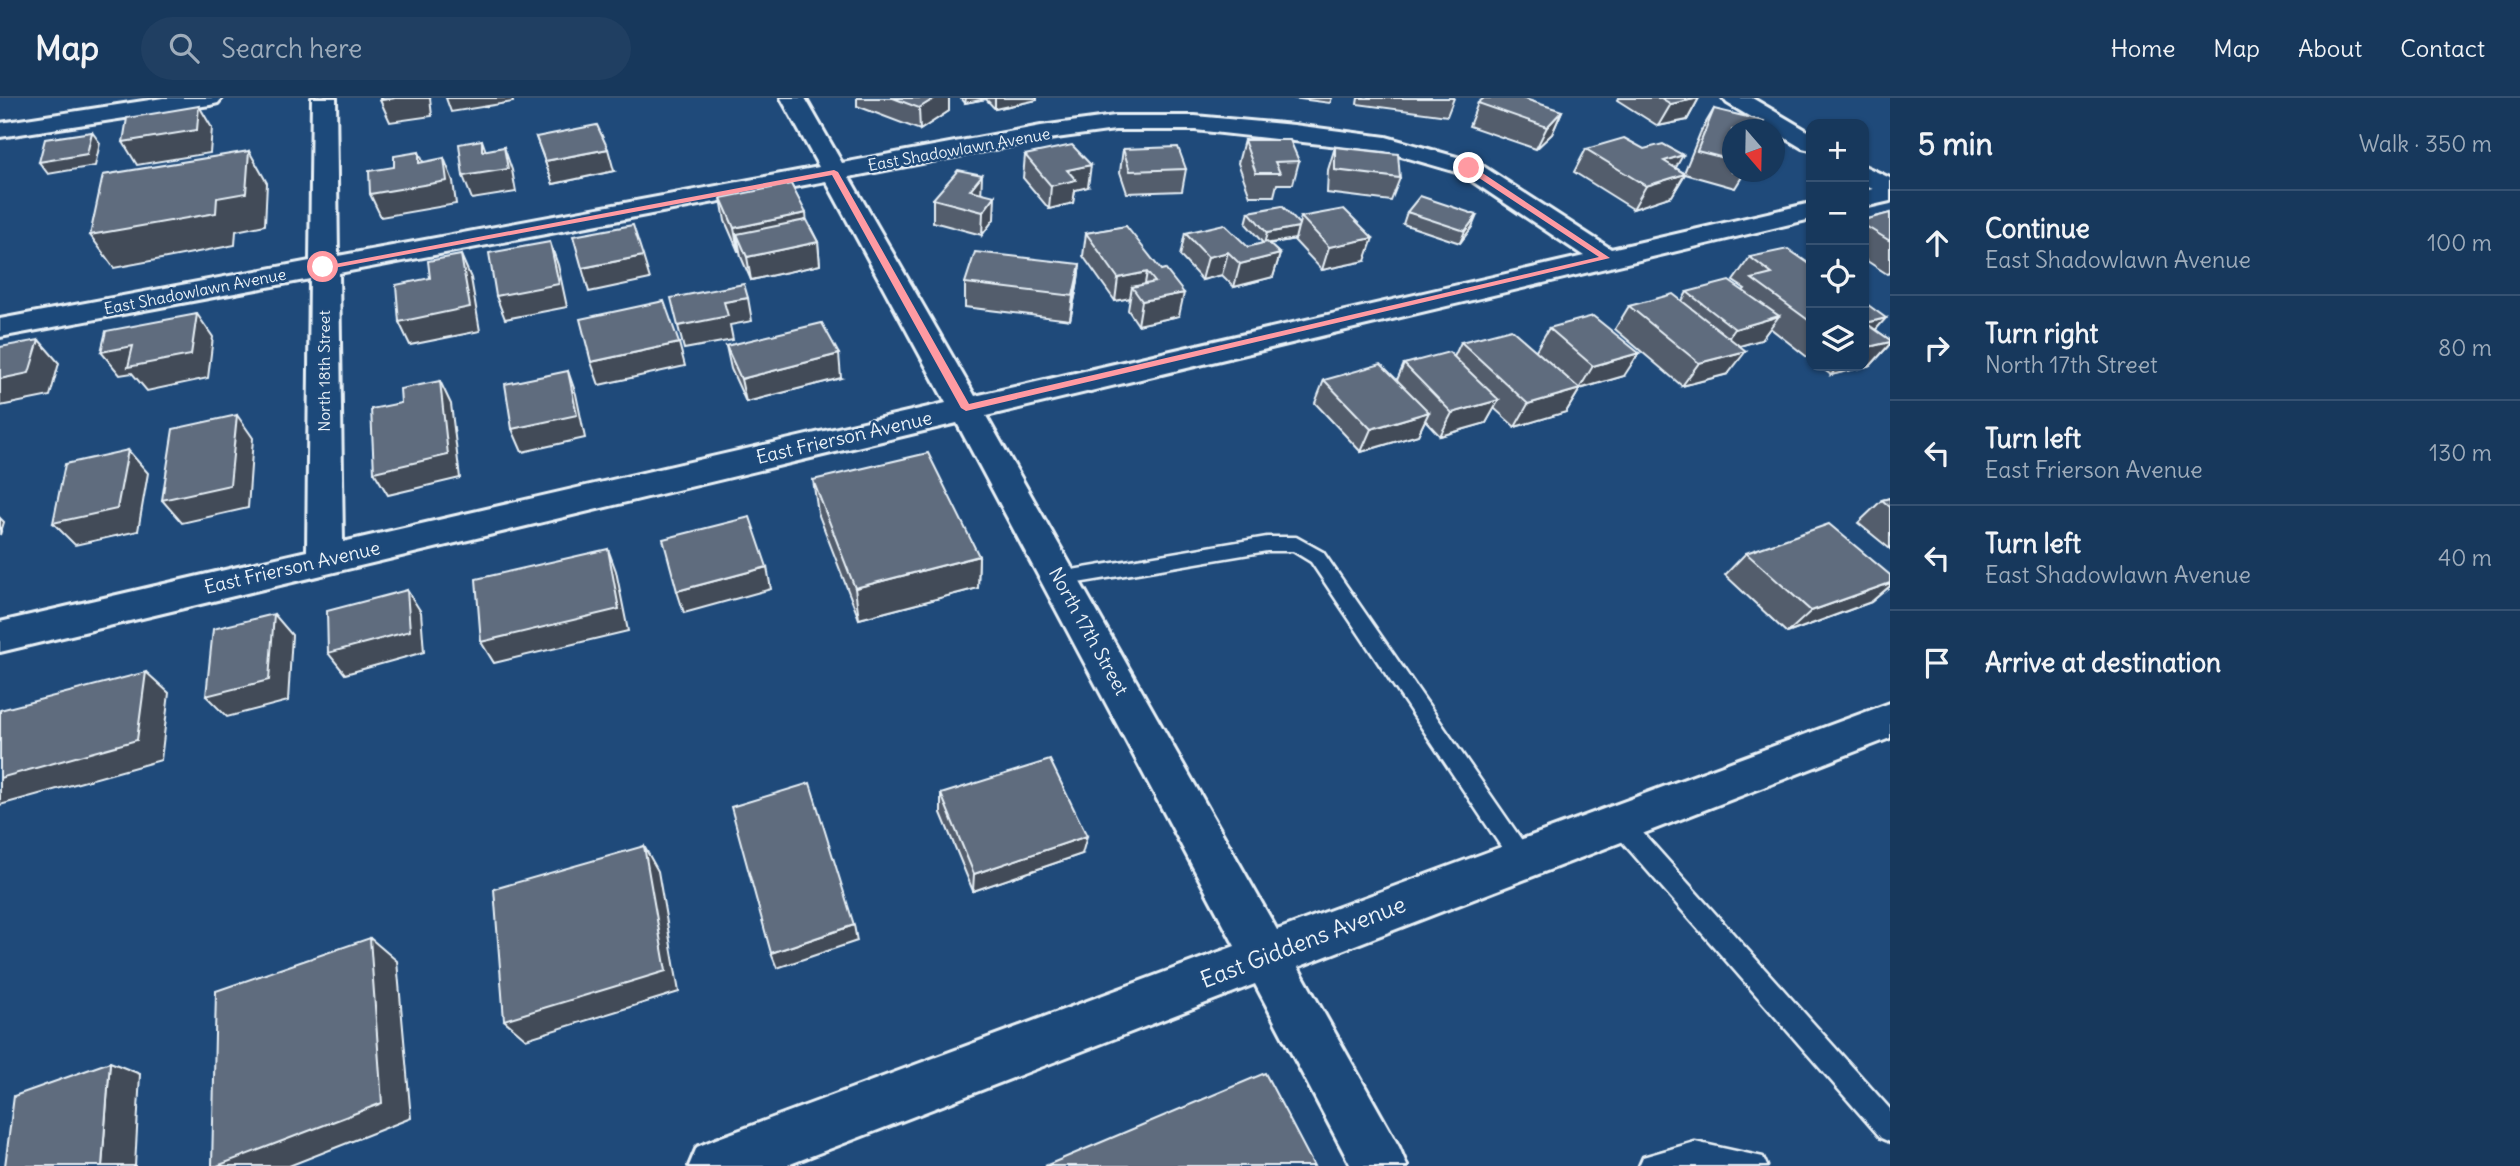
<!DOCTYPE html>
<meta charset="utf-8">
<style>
:root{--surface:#17385c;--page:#203f62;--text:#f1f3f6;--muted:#9eacbb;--line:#365272}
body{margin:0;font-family:Delius,sans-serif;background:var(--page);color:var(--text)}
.controls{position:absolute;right:21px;top:21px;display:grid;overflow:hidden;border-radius:14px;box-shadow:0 2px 5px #0004}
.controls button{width:63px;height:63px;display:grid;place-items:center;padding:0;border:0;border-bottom:2px solid var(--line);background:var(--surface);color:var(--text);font:35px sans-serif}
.compass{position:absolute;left:1722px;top:21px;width:63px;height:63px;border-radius:50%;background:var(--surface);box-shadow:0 2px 5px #0004;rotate:160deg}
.stop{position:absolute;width:21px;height:21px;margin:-16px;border:5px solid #ff9aa2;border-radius:50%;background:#fff}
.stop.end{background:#ff9aa2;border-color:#fff;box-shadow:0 2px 7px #0008}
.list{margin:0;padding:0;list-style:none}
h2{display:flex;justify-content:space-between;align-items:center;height:91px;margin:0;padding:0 28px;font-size:30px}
h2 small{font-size:23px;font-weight:400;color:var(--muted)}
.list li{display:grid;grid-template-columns:46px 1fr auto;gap:21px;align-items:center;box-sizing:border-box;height:105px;padding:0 28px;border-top:2px solid var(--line)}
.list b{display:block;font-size:26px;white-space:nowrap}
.list p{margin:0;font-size:23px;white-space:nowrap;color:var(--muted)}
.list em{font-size:23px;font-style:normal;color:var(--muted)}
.icon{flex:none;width:38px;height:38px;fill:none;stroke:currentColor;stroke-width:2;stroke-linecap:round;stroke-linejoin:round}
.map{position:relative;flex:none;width:1890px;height:1068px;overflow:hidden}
header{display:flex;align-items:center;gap:42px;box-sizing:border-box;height:98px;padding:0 35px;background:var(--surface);border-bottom:2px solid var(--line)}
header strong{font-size:33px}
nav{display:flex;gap:38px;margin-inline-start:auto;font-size:24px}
.search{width:490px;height:63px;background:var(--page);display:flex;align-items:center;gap:18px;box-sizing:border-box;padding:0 24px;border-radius:38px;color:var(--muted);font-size:26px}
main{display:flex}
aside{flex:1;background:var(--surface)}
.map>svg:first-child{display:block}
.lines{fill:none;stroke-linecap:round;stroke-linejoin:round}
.lane-casing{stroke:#e8f1f8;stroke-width:5}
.street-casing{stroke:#e8f1f8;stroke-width:6}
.secondary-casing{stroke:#e8f1f8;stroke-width:6}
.lane{fill:#1f4a7a;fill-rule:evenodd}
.street{fill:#1f4a7a;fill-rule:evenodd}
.secondary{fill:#1f4a7a;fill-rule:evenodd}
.wall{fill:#525d6c;stroke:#e8f1f8;stroke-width:2}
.shaded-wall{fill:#424c58;stroke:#e8f1f8;stroke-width:2}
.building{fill:#5f6c7e;stroke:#e8f1f8;stroke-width:2}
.route{fill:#ff9aa2}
.labels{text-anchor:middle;stroke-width:5;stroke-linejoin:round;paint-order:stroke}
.far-street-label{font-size:16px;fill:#e8f1f8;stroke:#1f4a7a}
.street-label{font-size:19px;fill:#e8f1f8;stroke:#1f4a7a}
.near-street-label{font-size:23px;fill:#e8f1f8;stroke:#1f4a7a}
</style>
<header>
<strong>Map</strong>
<div class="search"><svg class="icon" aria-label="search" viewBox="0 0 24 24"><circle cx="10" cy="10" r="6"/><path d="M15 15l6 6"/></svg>Search here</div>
<nav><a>Home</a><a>Map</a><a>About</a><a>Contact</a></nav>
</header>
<main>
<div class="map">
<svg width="1890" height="1068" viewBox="0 0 1890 1068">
<rect width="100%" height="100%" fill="#1f4a7a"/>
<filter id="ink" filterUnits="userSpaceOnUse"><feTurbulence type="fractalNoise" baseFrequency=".0143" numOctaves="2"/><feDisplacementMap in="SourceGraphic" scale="14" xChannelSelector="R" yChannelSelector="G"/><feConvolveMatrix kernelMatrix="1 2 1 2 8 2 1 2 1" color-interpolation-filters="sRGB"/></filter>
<g filter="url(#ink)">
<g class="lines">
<g class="lane-casing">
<g id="lane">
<path d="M1267 439H1296L1323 454 1530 754 1533 761 1530 768 1522 771 1514 768 1311 464 1293 453H1267L1060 488 1053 486 1051 481 1053 476 1060 474Z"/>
<path d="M1619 714 1627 717 1890 1011V1044L1881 1040 1611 731 1608 724 1611 717Z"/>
<path d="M1695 1044 1763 1059 1767 1068H1639L1643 1059Z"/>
</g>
</g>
<g class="street-casing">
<g id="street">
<path d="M163 0H222L218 5 210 7 0 39V25Z"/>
<path d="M312 0H336L338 158 819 69 781 0H805L842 65 1041 28 1115 18H1195L1294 27 1386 39 1478 65 1611 151 1811 105V121L986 318 1277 832 1890 605V640L1298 869 1399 1049 1407 1068H1351L1255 886 785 1068H689L697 1049 716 1041 1235 848 957 325 0 554V524L307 453 310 181 0 239V221L310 163ZM1115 32H1195L1384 53 1460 75 1584 158 975 298 849 79 1041 42ZM826 83 946 305 343 444 339 175Z"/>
<path d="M1890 87V103L1864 109V93Z"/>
</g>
</g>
<g class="secondary-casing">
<g id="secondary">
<path d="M1723 0H1752L1811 35V52L1802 50 1727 5Z"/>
<path d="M1864 68 1890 80V99L1864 87Z"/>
</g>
</g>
<use href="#lane" class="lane"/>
<use href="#street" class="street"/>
<use href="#secondary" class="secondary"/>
</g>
<g class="wall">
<path d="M857 0H949V13L920 32 857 8Z"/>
<path d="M961 0H1037V2L995 11 986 1 965 5Z"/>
<path d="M1292 0H1332L1330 5Z"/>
<path d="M1358 0H1454L1447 18 1357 6Z"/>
<path d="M1618 0H1699L1687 22 1658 28 1617 2Z"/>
<path d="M1478 5 1562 13 1552 36 1536 51 1469 28Z"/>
<path d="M1714 11 1732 32V74H1745L1735 90 1685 76 1672 98 1633 111 1574 74 1586 51 1676 70 1684 75 1701 33Z"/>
<path d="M536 39 614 73 553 86Z"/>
<path d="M1244 42 1299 63 1293 86H1277L1274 98H1250L1238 65Z"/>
<path d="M1335 49 1400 80 1391 103 1327 95 1328 72Z"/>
<path d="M1123 51 1186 71 1182 93 1127 95 1120 74Z"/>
<path d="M1025 57 1088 89 1075 92 1073 105 1049 111 1023 80Z"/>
<path d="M981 95 994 121 982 137 933 124V101Z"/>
<path d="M721 100 807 122 818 144 820 167 751 182 741 159 740 153H738L725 123Z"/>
<path d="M1249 114 1299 126 1301 119 1365 163 1322 172 1294 142 1295 141 1269 146 1280 156 1273 179 1234 189 1222 177 1202 182 1180 158 1185 135 1248 149 1263 145 1246 126Z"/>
<path d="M1407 114 1472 129 1460 145 1403 126Z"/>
<path d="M1890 115V175L1887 176 1864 161V122Z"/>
<path d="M1126 128 1179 218 1138 227 1128 212 1130 200 1115 203 1083 158 1086 135Z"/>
<path d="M1750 159 1811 167V262L1770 230 1761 242 1739 248 1728 276 1682 288 1615 231 1629 208 1682 203 1687 194 1743 193 1745 191 1733 183Z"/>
<path d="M1080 166 1077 189 1070 222 965 209V185Z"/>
<path d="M1549 230 1624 278 1580 291 1566 314 1515 329 1494 310 1486 325 1440 338 1425 322 1418 337 1361 354 1315 305 1324 282H1397L1404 266 1454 259 1461 244 1536 252Z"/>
<path d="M1876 232 1890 242V246L1871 267 1831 277 1819 268H1864Z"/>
<path d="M726 248 841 280 746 304 731 271Z"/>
<path d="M813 382 979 458 978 490 859 521 818 415Z"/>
<path d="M1890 400V451L1858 425 1882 402Z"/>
<path d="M1746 455 1890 477V488L1871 504 1787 535 1725 477Z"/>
<path d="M941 696 1082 756 973 793 941 715Z"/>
</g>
<g class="shaded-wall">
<path d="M395 0H430L432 18 390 24 380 2Z"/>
<path d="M446 0H512L513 4 451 14Z"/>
<path d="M935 0H949V13L920 32 919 10Z"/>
<path d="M966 0H986V1L965 5Z"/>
<path d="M995 0H1037V2L995 11Z"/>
<path d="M1699 0 1687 22 1658 28 1671 6Z"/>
<path d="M199 8 212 30 210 55 137 67 123 44Z"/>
<path d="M1562 13 1552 36 1536 51 1547 29Z"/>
<path d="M92 34 100 45 95 68 48 76 39 64Z"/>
<path d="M482 42 490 65 504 49 512 72 516 94 472 101 463 78 482 53Z"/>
<path d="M608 51 614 73 553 86 545 63Z"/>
<path d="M249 53 267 85 265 127 236 133 235 147 114 170 90 137 217 100Z"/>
<path d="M419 54 428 76 444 60 453 83 456 106 381 119 370 96 419 65Z"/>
<path d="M1683 57 1670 80 1664 63Z"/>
<path d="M1091 67 1088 89 1075 92 1073 105 1049 111 1051 88 1067 72Z"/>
<path d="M1685 76 1672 98 1633 111 1646 88Z"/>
<path d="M982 77 981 100 970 92Z"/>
<path d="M995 98 994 121 982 137 983 114Z"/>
<path d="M806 115 808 138 737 136 740 153H738L734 130Z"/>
<path d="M1477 117 1472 129 1460 145 1465 133Z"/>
<path d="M1298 129 1295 141 1264 146 1267 135Z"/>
<path d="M1373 140 1365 163 1322 172 1329 149Z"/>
<path d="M550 144 558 167 567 209 505 221 496 198Z"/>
<path d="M818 144 820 167 751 182 747 159Z"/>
<path d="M1228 154 1222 177 1202 182 1208 159Z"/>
<path d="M1280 156 1273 179 1234 189 1240 166Z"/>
<path d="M461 157 471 180 480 233 410 247 399 224Z"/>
<path d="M643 158 650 181 589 194 582 170Z"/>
<path d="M1080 166 1077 189 1070 222 1073 198Z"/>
<path d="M1147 174 1143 197 1132 189 1130 200 1115 203 1118 180Z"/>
<path d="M1184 195 1179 218 1138 227 1142 203Z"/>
<path d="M748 200 752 223 730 227 733 242 684 251 678 228 724 204Z"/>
<path d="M197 216 213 239 208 280 147 293 132 275 120 277 101 254Z"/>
<path d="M1779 218 1761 242 1718 254 1735 231Z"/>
<path d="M1886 220 1866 243V225Z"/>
<path d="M39 242 59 265 50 298 0 308V281Z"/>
<path d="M1890 244V246L1871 267 1831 277 1838 268H1864V250Z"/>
<path d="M679 245 685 268 599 287 591 264Z"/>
<path d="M1746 253 1728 276 1682 288 1699 265Z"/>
<path d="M1639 255 1624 278 1579 291 1593 268Z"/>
<path d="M839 256 841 280 746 304 741 281Z"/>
<path d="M568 273 576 296 585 340 522 354 512 331Z"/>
<path d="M440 283 451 306 460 380 388 397 374 374Z"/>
<path d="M1580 291 1566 314 1515 329 1528 306Z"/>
<path d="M1499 302 1486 325 1440 338 1452 315Z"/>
<path d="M1429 314 1418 337 1361 354 1371 331Z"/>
<path d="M237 317 253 340 248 410 182 425 162 402Z"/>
<path d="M128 352 148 375 138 433 75 447 53 425Z"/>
<path d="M0 420 4 424 0 437Z"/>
<path d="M608 451 616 473 628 533 494 565 481 544Z"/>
<path d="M979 458 978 490 859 521 855 490Z"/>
<path d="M767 469 771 491 684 515 677 493Z"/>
<path d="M1890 485V488L1871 504 1787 535 1811 513Z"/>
<path d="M407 492 421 514 424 554 345 576 328 555Z"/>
<path d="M274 516 292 537 288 603 227 619 206 598Z"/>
<path d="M146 574 169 595 161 662 0 707V680Z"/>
<path d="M1087 738 1082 756 973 793 974 776Z"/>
<path d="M644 748 658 773 679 894 526 941 504 922Z"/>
<path d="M854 827 857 843 777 870 771 855Z"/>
<path d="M370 840 397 863 411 1020 289 1068H217Z"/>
<path d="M110 964 140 976 135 1068H102Z"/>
</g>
<g class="building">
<path d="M380 0H395L380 2Z"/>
<path d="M893 0H935L919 10Z"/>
<path d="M1484 0H1522L1562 13 1547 29 1478 5Z"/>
<path d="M1661 0H1699L1671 6Z"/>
<path d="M199 8 197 32 123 44 127 20Z"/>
<path d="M1714 11 1764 23 1761 32H1732V62L1697 53Z"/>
<path d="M597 27 608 51 545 63 536 39Z"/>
<path d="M92 34 87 56 39 64 45 41Z"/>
<path d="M1624 40 1644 51 1663 46 1683 57 1664 63 1685 76 1646 88 1586 51Z"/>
<path d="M482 42V53L504 49 508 71 463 78 459 46Z"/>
<path d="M1244 42H1290L1299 63 1275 64 1280 75H1256Z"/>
<path d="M1072 47 1091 67 1067 72 1076 82 1051 88 1025 57Z"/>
<path d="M1178 49 1186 71 1130 73 1123 51Z"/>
<path d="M1335 49 1398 56 1400 80 1335 72Z"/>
<path d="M249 53 246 95 217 100 216 115 90 137 103 77Z"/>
<path d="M419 54V65L444 60 447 83 370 96 369 73 394 69V58Z"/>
<path d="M958 72 982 77 970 92 995 98 983 114 933 101Z"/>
<path d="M791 86 806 115 734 130 721 100Z"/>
<path d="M1420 98 1477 117 1465 133 1407 114Z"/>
<path d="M1282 108 1299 126 1298 129 1267 135 1249 114Z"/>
<path d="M1344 111 1373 140 1329 149 1301 119Z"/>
<path d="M1890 115V143L1864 127V122Z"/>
<path d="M806 122 818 144 747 159 737 136Z"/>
<path d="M1224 126 1248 149 1267 144 1280 156 1240 166 1228 154 1208 159 1185 135Z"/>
<path d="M633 127 643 158 582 170 573 138Z"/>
<path d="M1126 128 1161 172 1165 171 1184 195 1142 203 1132 189 1155 184 1147 174 1118 180 1086 135Z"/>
<path d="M550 144 559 186 496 198 489 155Z"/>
<path d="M1788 151 1811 167V224L1752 181 1772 176 1750 159Z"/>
<path d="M975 154 1080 166 1073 198 965 185Z"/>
<path d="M461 157 470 209 399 224 396 187 430 180 428 163Z"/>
<path d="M1729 183 1779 218 1735 231 1687 194Z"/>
<path d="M744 186 748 200 724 204 728 218 678 228 671 200Z"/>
<path d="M1673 196 1746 253 1699 265 1629 208Z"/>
<path d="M664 203 679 245 591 264 580 221Z"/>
<path d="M1864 204 1886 220 1866 225 1890 242V244L1864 250Z"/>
<path d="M197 216 191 257 128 269 133 248 101 254 106 233Z"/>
<path d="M1593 218 1639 255 1593 268 1549 230Z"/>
<path d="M822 225 839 256 741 281 726 248Z"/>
<path d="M1511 231 1580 291 1528 306 1461 244Z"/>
<path d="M39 242 29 275 0 281V249Z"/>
<path d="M1449 254 1499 302 1452 315 1404 266Z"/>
<path d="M1381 266 1429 314 1371 331 1324 282Z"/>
<path d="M568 273 577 317 512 331 505 286Z"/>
<path d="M440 283 448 357 374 374 371 311 401 305 400 291Z"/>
<path d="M237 317 230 387 162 402 173 331Z"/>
<path d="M128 352 117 411 53 425 65 366Z"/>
<path d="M928 355 979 458 855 490 813 382Z"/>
<path d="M1890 400V409L1882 402Z"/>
<path d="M750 419 767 469 677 493 663 441Z"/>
<path d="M1829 426 1890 477V485L1811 513 1746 455Z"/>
<path d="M608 451 619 511 481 544 476 481Z"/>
<path d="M407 492 410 533 328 555 327 513Z"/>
<path d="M274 516 269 582 206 598 213 531Z"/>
<path d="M146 574 137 642 0 680V612Z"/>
<path d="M1050 662 1087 738 974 776 941 696Z"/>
<path d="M810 685 854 827 771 855 731 709Z"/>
<path d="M644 748 666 873 504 922 494 791Z"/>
<path d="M370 840 382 1005 217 1068H212L216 893Z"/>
<path d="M110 964 102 1068H5L14 998Z"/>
<path d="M1265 975 1314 1068H1045Z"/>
</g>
</g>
<path class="route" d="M1467 68H1472L1610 160 966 313 961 310 832 77 323 172 319 169 834 72 838 74 969 306 1599 159 1467 72Z"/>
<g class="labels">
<g class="far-street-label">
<text transform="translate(959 51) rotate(-10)" y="6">East Shadowlawn Avenue</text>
<text transform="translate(195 193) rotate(-11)" y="6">East Shadowlawn Avenue</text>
<text transform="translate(324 273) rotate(-90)" y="6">North 18th Street</text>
</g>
<g class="street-label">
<text transform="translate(844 339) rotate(-13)" y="7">East Frierson Avenue</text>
<text transform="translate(292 469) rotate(-13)" y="7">East Frierson Avenue</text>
<text transform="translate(1089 533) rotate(61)" y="7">North 17th Street</text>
</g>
<g class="near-street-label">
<text transform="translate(1303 844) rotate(-21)" y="8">East Giddens Avenue</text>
</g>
</g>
</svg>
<div class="controls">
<button>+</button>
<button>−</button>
<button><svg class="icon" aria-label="locate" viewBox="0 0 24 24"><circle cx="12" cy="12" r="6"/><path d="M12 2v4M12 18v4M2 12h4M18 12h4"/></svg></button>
<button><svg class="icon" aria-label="layers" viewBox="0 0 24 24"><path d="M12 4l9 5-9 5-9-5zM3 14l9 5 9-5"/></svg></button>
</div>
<svg class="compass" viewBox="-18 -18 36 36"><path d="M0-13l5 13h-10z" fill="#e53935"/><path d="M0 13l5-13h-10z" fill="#9eacbb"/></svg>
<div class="stop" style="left:323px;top:169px"></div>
<div class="stop end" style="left:1469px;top:70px"></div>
</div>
<aside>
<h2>5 min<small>Walk · 350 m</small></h2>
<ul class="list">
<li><svg class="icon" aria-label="ahead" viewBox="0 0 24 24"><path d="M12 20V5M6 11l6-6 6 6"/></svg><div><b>Continue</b><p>East Shadowlawn Avenue</p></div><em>100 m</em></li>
<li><svg class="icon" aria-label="right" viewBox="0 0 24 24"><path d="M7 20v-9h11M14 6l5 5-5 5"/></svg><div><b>Turn right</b><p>North 17th Street</p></div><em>80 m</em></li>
<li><svg class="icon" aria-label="left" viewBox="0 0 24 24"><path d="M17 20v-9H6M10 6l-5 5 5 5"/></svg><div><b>Turn left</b><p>East Frierson Avenue</p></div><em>130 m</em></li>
<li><svg class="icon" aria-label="left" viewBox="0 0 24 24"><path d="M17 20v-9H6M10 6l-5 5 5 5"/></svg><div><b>Turn left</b><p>East Shadowlawn Avenue</p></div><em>40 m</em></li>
<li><svg class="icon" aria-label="arrive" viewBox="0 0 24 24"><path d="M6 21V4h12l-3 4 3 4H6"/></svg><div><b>Arrive at destination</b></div></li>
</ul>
</aside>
</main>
